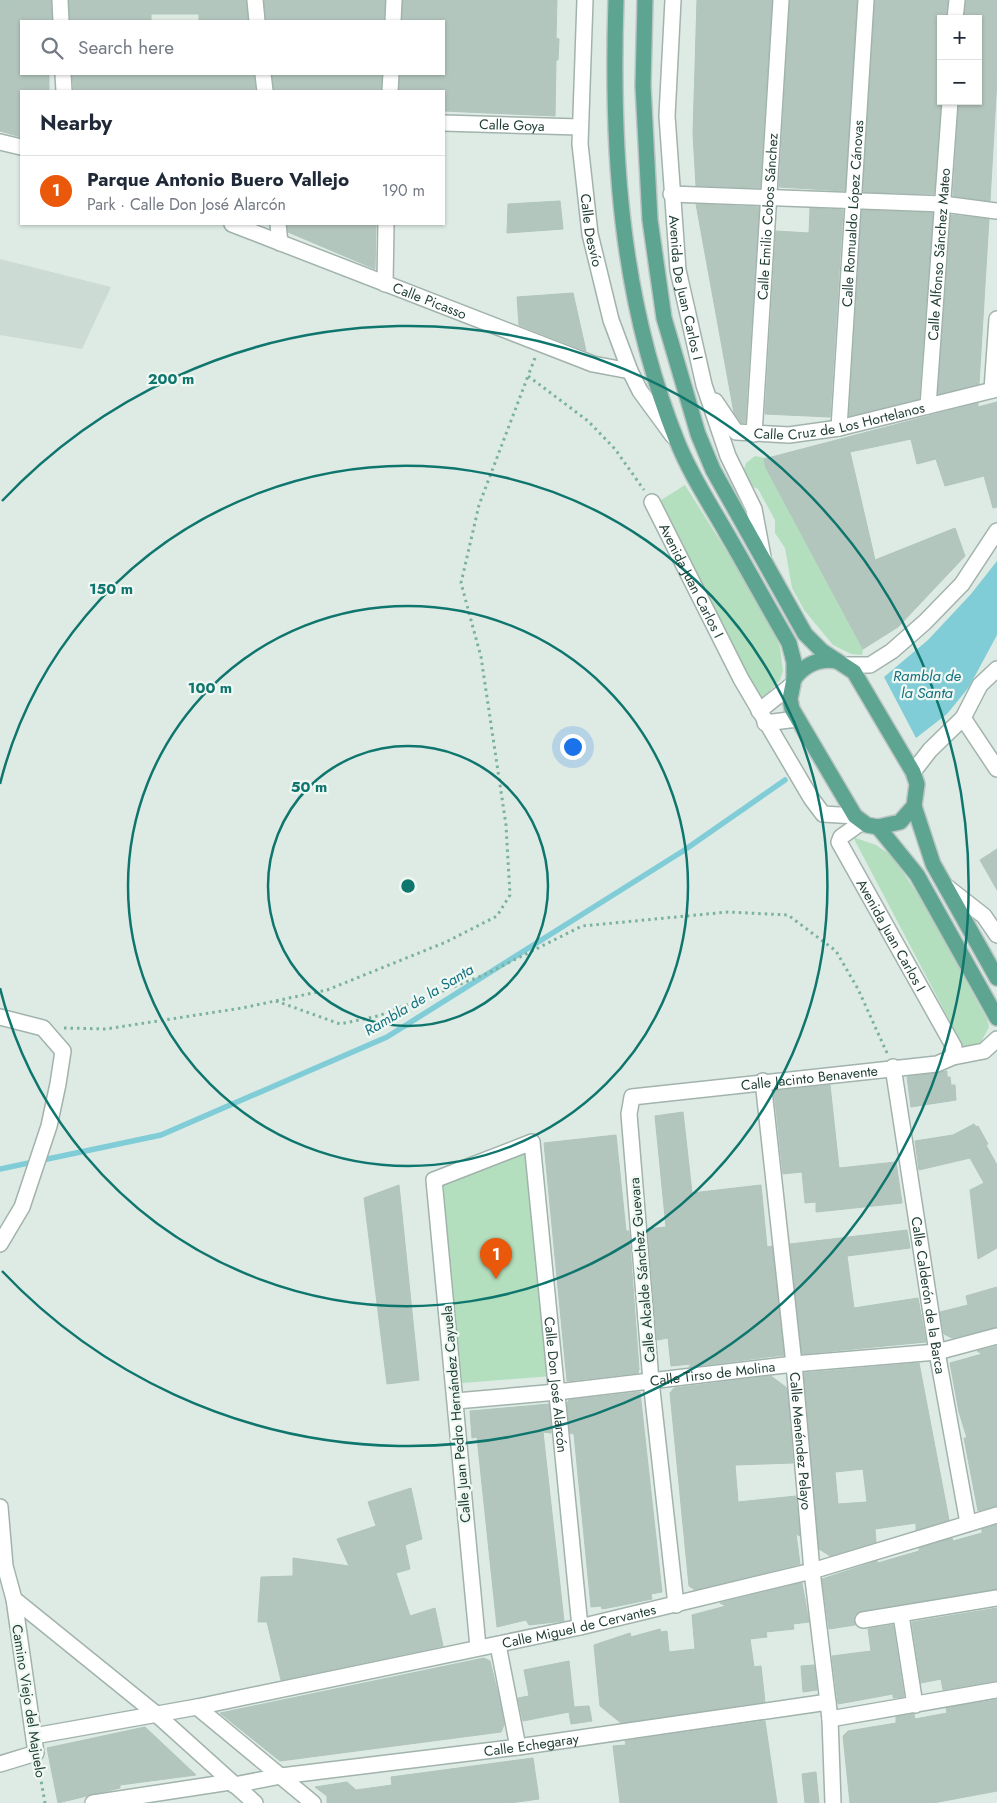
<!DOCTYPE html>
<meta charset="utf-8">
<style>
:root{--surface:#fff;--page:#f2f2f3;--text:#1f2937;--muted:#747a83;--line:#e0e1e3;--accent:#ea580c}
body{margin:0;font-family:Jost,sans-serif;background:var(--page);color:var(--text)}
.controls{position:absolute;right:15px;top:15px;display:grid;overflow:hidden;border-radius:0px;box-shadow:0 1px 4px #0004}
.controls button{width:45px;height:45px;display:grid;place-items:center;padding:0;border:0;border-bottom:1px solid var(--line);background:var(--surface);color:var(--text);font:25px sans-serif}
.you{position:absolute;left:572px;top:746px;width:18px;height:18px;margin:-12px;border:4px solid #fff;border-radius:50%;background:#1a73e8;box-shadow:0 0 0 8px #1a73e833}
.badge{display:grid;place-items:center;width:32px;height:32px;border-radius:50%;background:var(--accent);color:#fff;font-size:16px;font-weight:700}
.pin{position:absolute;translate:-50% -41px;filter:drop-shadow(0 1px 2px #0008)}
.pin::after{content:'';position:absolute;top:26px;width:18px;height:15px;background:inherit;clip-path:polygon(0 0,100% 0,50% 100%)}
.list{margin:0;padding:0;list-style:none}
h2{display:flex;justify-content:space-between;align-items:center;height:65px;margin:0;padding:0 20px;font-size:21px}
h2 small{font-size:16px;font-weight:400;color:var(--muted)}
.list li{display:grid;grid-template-columns:32px 1fr auto;gap:15px;align-items:center;box-sizing:border-box;height:70px;padding:0 20px;border-top:1px solid var(--line)}
.list b{display:block;font-size:19px;white-space:nowrap}
.list p{margin:0;font-size:16px;white-space:nowrap;color:var(--muted)}
.list em{font-size:16px;font-style:normal;color:var(--muted)}
.icon{flex:none;width:28px;height:28px;fill:none;stroke:currentColor;stroke-width:2;stroke-linecap:round;stroke-linejoin:round}
.map{position:relative;flex:none;width:997px;height:1803px;overflow:hidden}
.search{position:absolute;background:var(--surface);box-shadow:0 1px 4px #0004;left:20px;top:20px;width:425px;height:55px;display:flex;align-items:center;gap:12px;box-sizing:border-box;padding:0 18px;border-radius:0px;color:var(--muted);font-size:19px}
.panel{position:absolute;background:var(--surface);box-shadow:0 1px 4px #0004;left:20px;top:90px;width:425px;height:135px;border-radius:0px}
.map>svg:first-child{display:block}
.built{fill:#ccdbd4}
.green{fill:#b4dfbe}
.water{fill:#80ccd7}
.lines{fill:none;stroke-linecap:round;stroke-linejoin:round}
.stream{stroke:#80ccd7;stroke-width:5.5}
.building{fill:#b3c6be;stroke:#b0c5bc;fill-rule:evenodd}
.street-casing{stroke:#a1b3ac;stroke-width:18}
.primary-casing{stroke:#bcc5c2;stroke-width:18}
.path{stroke:#7bb29f;stroke-width:3;stroke-dasharray:2.5 4;stroke-linecap:butt}
.street{stroke:#fff;stroke-width:15}
.primary{stroke:#5ea591;stroke-width:15}
.ring{fill:none;stroke:#0f766e;stroke-width:2.5}
.labels{text-anchor:middle;stroke-width:4.5;stroke-linejoin:round;paint-order:stroke}
.street-label{font-size:14px;fill:#1e3d33;stroke:#eff8f3}
.water-label{font-size:15px;font-style:italic;fill:#13707e;stroke:#eff8f3}
.centre{fill:#0f766e;stroke:#eff8f3;stroke-width:2.5}
.ring-label{font-size:15px;text-anchor:middle;font-weight:bold;fill:#0f766e;stroke:#eff8f3;stroke-width:4.5;stroke-linejoin:round;paint-order:stroke}
</style>
<div class="map">
<svg width="997" height="1803" viewBox="0 0 997 1803">
<rect width="100%" height="100%" fill="#deebe5"/>
<path class="built" d="M0 259 111 287 82 349 0 335Z"/>
<g class="green">
<path d="M755 456 766 458V468L863 649 862 655 851 654 833 645 804 610 792 588 785 548 775 533V520L758 489 749 485 744 469 746 463Z"/>
<path d="M685 485 766 614 780 647 783 671 780 680 760 702 661 500Z"/>
<path d="M853 837 876 845 892 856 921 899 987 1019 989 1027 980 1044 965 1050Z"/>
<path d="M529 1147 552 1376 462 1383 440 1181Z"/>
</g>
<path class="water" d="M997 561V635L969 687 947 714 916 738 884 677 928 640 971 594Z"/>
<g class="lines">
<path class="stream" d="M0 1169 161 1135 387 1037 683 851 785 780"/>
</g>
<g class="building">
<path d="M0 0H51L52 21H21V74H49V91H21V137L0 131Z"/>
<path d="M69 0H246L248 21H199V14H151V21H70Z"/>
<path d="M264 0H385L384 21H266Z"/>
<path d="M403 0H557L556 38 559 39 558 60H556L555 116 444 111V91H399L400 74H444V21H402Z"/>
<path d="M697 0H772L760 188 696 186 693 133Z"/>
<path d="M790 0H857L845 191 779 187Z"/>
<path d="M875 0H948L946 19H941V100L934 194 863 192Z"/>
<path d="M966 0H997V79L990 201 953 196 959 101H978V19H964Z"/>
<path d="M72 74H254L256 91H74Z"/>
<path d="M272 74H382L381 91H274Z"/>
<path d="M560 201 563 229 507 233 508 204Z"/>
<path d="M696 204 759 207 745 423H741L734 413Z"/>
<path d="M810 208 843 210 830 417 765 414 776 231 809 233Z"/>
<path d="M862 210 933 213 919 399 849 416Z"/>
<path d="M951 215 989 219 979 384 938 394Z"/>
<path d="M287 224H376L375 269 288 232Z"/>
<path d="M573 293 586 351 519 325 517 297Z"/>
<path d="M997 402V507L993 508 984 476 945 486 936 459 917 464 911 439 850 452 875 560 955 528 965 556 898 627 863 649 766 468 764 459 978 403V407Z"/>
<path d="M997 849V890L980 860Z"/>
<path d="M947 1071V1077H950L951 1085H955L956 1100 911 1107 907 1077Z"/>
<path d="M830 1085 839 1168 896 1162 902 1203 816 1212V1202L805 1203 802 1172 783 1174 774 1091Z"/>
<path d="M683 1112 692 1193 761 1185 767 1247 772 1246 784 1355 689 1367 691 1364 671 1366 668 1338 657 1340 648 1229 666 1227 655 1116Z"/>
<path d="M974 1124 976 1127 978 1126 988 1144 986 1145 997 1165V1248L978 1259 970 1190 984 1183 970 1158 919 1170 915 1141 953 1135Z"/>
<path d="M616 1135 626 1231H629L639 1369 638 1373 567 1381 544 1143Z"/>
<path d="M399 1185 419 1380 387 1384 364 1198Z"/>
<path d="M907 1230 910 1248 847 1256 854 1308 918 1298 926 1342 802 1354 790 1244Z"/>
<path d="M997 1287V1327L952 1338 944 1334 940 1312 968 1305 966 1296Z"/>
<path d="M997 1346V1506L978 1511 964 1438H967L959 1412 950 1363 982 1354 977 1351Z"/>
<path d="M919 1363 949 1520 916 1530V1523L875 1529 876 1542 830 1556 819 1549 804 1373ZM863 1469 867 1502 838 1504 835 1472Z"/>
<path d="M771 1376 787 1388 793 1463 735 1465 738 1502 796 1496 800 1536 796 1534 800 1564 695 1590 689 1586 670 1393 674 1388Z"/>
<path d="M640 1392 662 1592 651 1594 652 1599 623 1605 602 1609 601 1606 591 1607 574 1434 570 1433 567 1403 569 1400Z"/>
<path d="M549 1404 551 1433 543 1432 564 1621 529 1625 526 1620 497 1627 477 1437 472 1438 470 1411Z"/>
<path d="M411 1488 422 1539 405 1545 410 1569 396 1573 410 1616 435 1608 443 1646 281 1680 267 1622H258L261 1577 293 1576V1558L349 1566 337 1539 376 1526 368 1502Z"/>
<path d="M997 1525V1589L861 1611 854 1616 855 1625 829 1629 822 1579 877 1561 878 1563 919 1551V1548L952 1538 953 1541 982 1533V1529Z"/>
<path d="M802 1583 809 1622 793 1624 794 1629 766 1632 767 1637 750 1639 754 1667 761 1666 765 1702 621 1723 600 1706 594 1645 630 1633 631 1637 660 1629 661 1632 667 1631 669 1652 695 1649 692 1615 726 1606 720 1603Z"/>
<path d="M997 1608V1681L943 1690 941 1679 921 1683 912 1622Z"/>
<path d="M893 1625 904 1697 893 1698V1694L838 1704 832 1656 871 1651 868 1629Z"/>
<path d="M484 1658 490 1661 500 1702 504 1725 501 1732 280 1761 220 1713Z"/>
<path d="M569 1661 574 1707 589 1706 592 1721 571 1724 569 1712 523 1721 518 1698 529 1696 524 1670Z"/>
<path d="M814 1665 817 1690 803 1692 801 1666Z"/>
<path d="M997 1700V1791L933 1803H850L843 1736 848 1731 896 1723V1717L914 1714 915 1719 947 1713 946 1708Z"/>
<path d="M765 1721 777 1803H620L613 1746 626 1745 625 1741Z"/>
<path d="M145 1727 196 1775 120 1785V1788L58 1803 47 1748Z"/>
<path d="M533 1758 539 1799 510 1803H327V1796L315 1787 347 1782 356 1790 392 1785 391 1777Z"/>
<path d="M816 1772 819 1803H805L802 1774Z"/>
</g>
<g class="lines">
<g class="street-casing">
<g id="street">
<path d="M60 0 61 21"/>
<path d="M255 0 257 21"/>
<path id="s1" d="M585 0 580 144 590 234 611 320 630 371 640 391 673 436"/>
<path id="s2" d="M673 0 667 116 678 270 704 385 728 456 754 509 763 557"/>
<path d="M955 19 957 0"/>
<path d="M393 21 394 0"/>
<path d="M63 74 64 91"/>
<path d="M263 74 265 91"/>
<path d="M390 91 391 74"/>
<path id="s3" d="M444 123 580 127"/>
<path d="M0 142 21 147"/>
<path d="M671 194 943 204 997 211"/>
<path id="s4" d="M232 224 593 364 630 371"/>
<path d="M278 224 280 243"/>
<path d="M385 284 386 224"/>
<path d="M992 390 997 319"/>
<path id="s5" d="M715 401 736 432 789 435 839 428 997 389"/>
<path id="s6" d="M928 406 950 101"/>
<path id="s7" d="M839 428 866 0"/>
<path id="s8" d="M754 434 781 0"/>
<path id="s9" d="M652 502 741 679 811 798 823 814 855 816"/>
<path d="M847 665H870L892 651 925 622 962 584 997 531"/>
<path d="M759 711 793 684"/>
<path d="M963 718 997 769"/>
<path d="M765 723 797 719"/>
<path d="M913 772 930 750 963 718 980 685 997 669"/>
<path id="s10" d="M862 822 841 837 839 842 954 1047 953 1057"/>
<path d="M947 887 984 916 997 935"/>
<path d="M0 1017 43 1028 63 1051 58 1084 49 1126 22 1207 0 1244"/>
<path id="s11" d="M893 1067 937 1352 968 1523"/>
<path id="s12" d="M763 1081 794 1364 812 1571 830 1719 833 1803"/>
<path id="s13" d="M456 1401 557 1392 794 1364 937 1352 997 1336"/>
<path d="M0 1507 5 1566 14 1599 155 1713 255 1803"/>
<path id="s14" d="M676 1605 651 1381 629 1114 632 1097 937 1064 953 1057 984 1051 997 1039"/>
<path d="M901 1615 915 1705"/>
<path d="M863 1620 997 1598"/>
<path d="M498 1645 518 1747"/>
<path id="s15" d="M478 1647 434 1180 532 1142 580 1627"/>
<path d="M197 1707 313 1803"/>
<path d="M830 1719 997 1690"/>
<path id="s16" d="M34 1736 197 1707 580 1627 812 1571 997 1515"/>
<path d="M0 1764 36 1753 14 1599"/>
<path id="s17" d="M234 1785 281 1776 518 1747 828 1702"/>
<path d="M93 1803 230 1782"/>
</g>
</g>
<g class="primary-casing">
<g id="primary">
<path d="M616 0C611 151 620 299 677 441 690 474 710 504 727 534 748 570 768 607 789 643L794 662V679L790 699 792 709 855 816 867 825 878 827 900 822 914 806 917 784 913 772 854 672 822 651 805 634 713 470 698 434 664 318 650 220 643 86 645 0"/>
<path d="M794 679C805 664 819 658 837 661"/>
<path d="M914 806 933 864 997 978"/>
<path d="M878 827 917 875 997 1018"/>
</g>
</g>
<g class="path">
<path d="M535 358 528 376 588 421 615 449 644 490"/>
<path d="M276 1001 340 1024 378 1016 484 975 582 926 728 912 788 915 836 951 858 989 887 1053"/>
<path d="M64 1028 106 1029 242 1008 327 990 446 942 497 916 510 895 506 825 481 657 461 583 479 505 528 376"/>
<path d="M39 1769 45 1803"/>
</g>
<use href="#street" class="street"/>
<use href="#primary" class="primary"/>
</g>
<g class="ring">
<circle cx="408" cy="886" r="140"/>
<circle cx="408" cy="886" r="280"/>
<path d="M0 784A420 420 0 1 1 0 988"/>
<path d="M2 501A560 560 0 1 1 2 1271"/>
</g>
<g class="labels">
<g class="street-label">
<text dy="5" stroke="none"><textPath href="#s3" startOffset="68">Calle Goya</textPath></text>
<text dy="5" stroke="none"><textPath href="#s7" startOffset="215">Calle Romualdo López Cánovas</textPath></text>
<text dy="5" stroke="none"><textPath href="#s8" startOffset="218">Calle Emilio Cobos Sánchez</textPath></text>
<text dy="5" stroke="none"><textPath href="#s1" startOffset="231">Calle Desvío</textPath></text>
<text dy="5" stroke="none"><textPath href="#s6" startOffset="152">Calle Alfonso Sánchez Mateo</textPath></text>
<text dy="5" stroke="none"><textPath href="#s2" startOffset="289">Avenida De Juan Carlos I</textPath></text>
<text dy="5" stroke="none"><textPath href="#s4" startOffset="212">Calle Picasso</textPath></text>
<text dy="5" stroke="none"><textPath href="#s5" startOffset="142">Calle Cruz de Los Hortelanos</textPath></text>
<text dy="5" stroke="none"><textPath href="#s9" startOffset="88">Avenida Juan Carlos I</textPath></text>
<text dy="5" stroke="none"><textPath href="#s10" startOffset="138">Avenida Juan Carlos I</textPath></text>
<text dy="5" stroke="none"><textPath href="#s14" startOffset="689">Calle Jacinto Benavente</textPath></text>
<text transform="translate(642 1270) rotate(-95)" y="5">Calle Alcalde Sánchez Guevara</text>
<text dy="5" stroke="none"><textPath href="#s11" startOffset="231">Calle Calderón de la Barca</textPath></text>
<text dy="5" stroke="none"><textPath href="#s13" startOffset="258">Calle Tirso de Molina</textPath></text>
<text dy="5" stroke="none"><textPath href="#s15" startOffset="818">Calle Don José Alarcón</textPath></text>
<text transform="translate(456 1414) rotate(-95)" y="5">Calle Juan Pedro Hernández Cayuela</text>
<text dy="5" stroke="none"><textPath href="#s12" startOffset="362">Calle Menéndez Pelayo</textPath></text>
<text dy="5" stroke="none"><textPath href="#s16" startOffset="556">Calle Miguel de Cervantes</textPath></text>
<text transform="translate(29 1701) rotate(81)" y="5">Camino Viejo del Majuelo</text>
<text dy="5" stroke="none"><textPath href="#s17" startOffset="300">Calle Echegaray</textPath></text>
</g>
<g class="water-label">
<text x="927" y="681">Rambla de<tspan x="927" dy="17">la Santa</tspan></text>
<text transform="translate(419 1000) rotate(-31)" y="5">Rambla de la Santa</text>
</g>
</g>
<circle cx="408" cy="886" r="8" class="centre"/>
<g class="ring-label">
<text x="171" y="384">200 m</text>
<text x="111" y="594">150 m</text>
<text x="210" y="693">100 m</text>
<text x="309" y="792">50 m</text>
</g>
</svg>
<div class="controls">
<button>+</button>
<button>−</button>
</div>
<div class="you"></div>
<div class="pin badge" style="left:496px;top:1279px">1</div>
<div class="search"><svg class="icon" aria-label="search" viewBox="0 0 24 24"><circle cx="10" cy="10" r="6"/><path d="M15 15l6 6"/></svg>Search here</div>
<section class="panel">
<h2>Nearby<small></small></h2>
<ul class="list">
<li><span class="badge">1</span><div><b>Parque Antonio Buero Vallejo</b><p>Park · Calle Don José Alarcón</p></div><em>190 m</em></li>
</ul>
</section>
</div>
